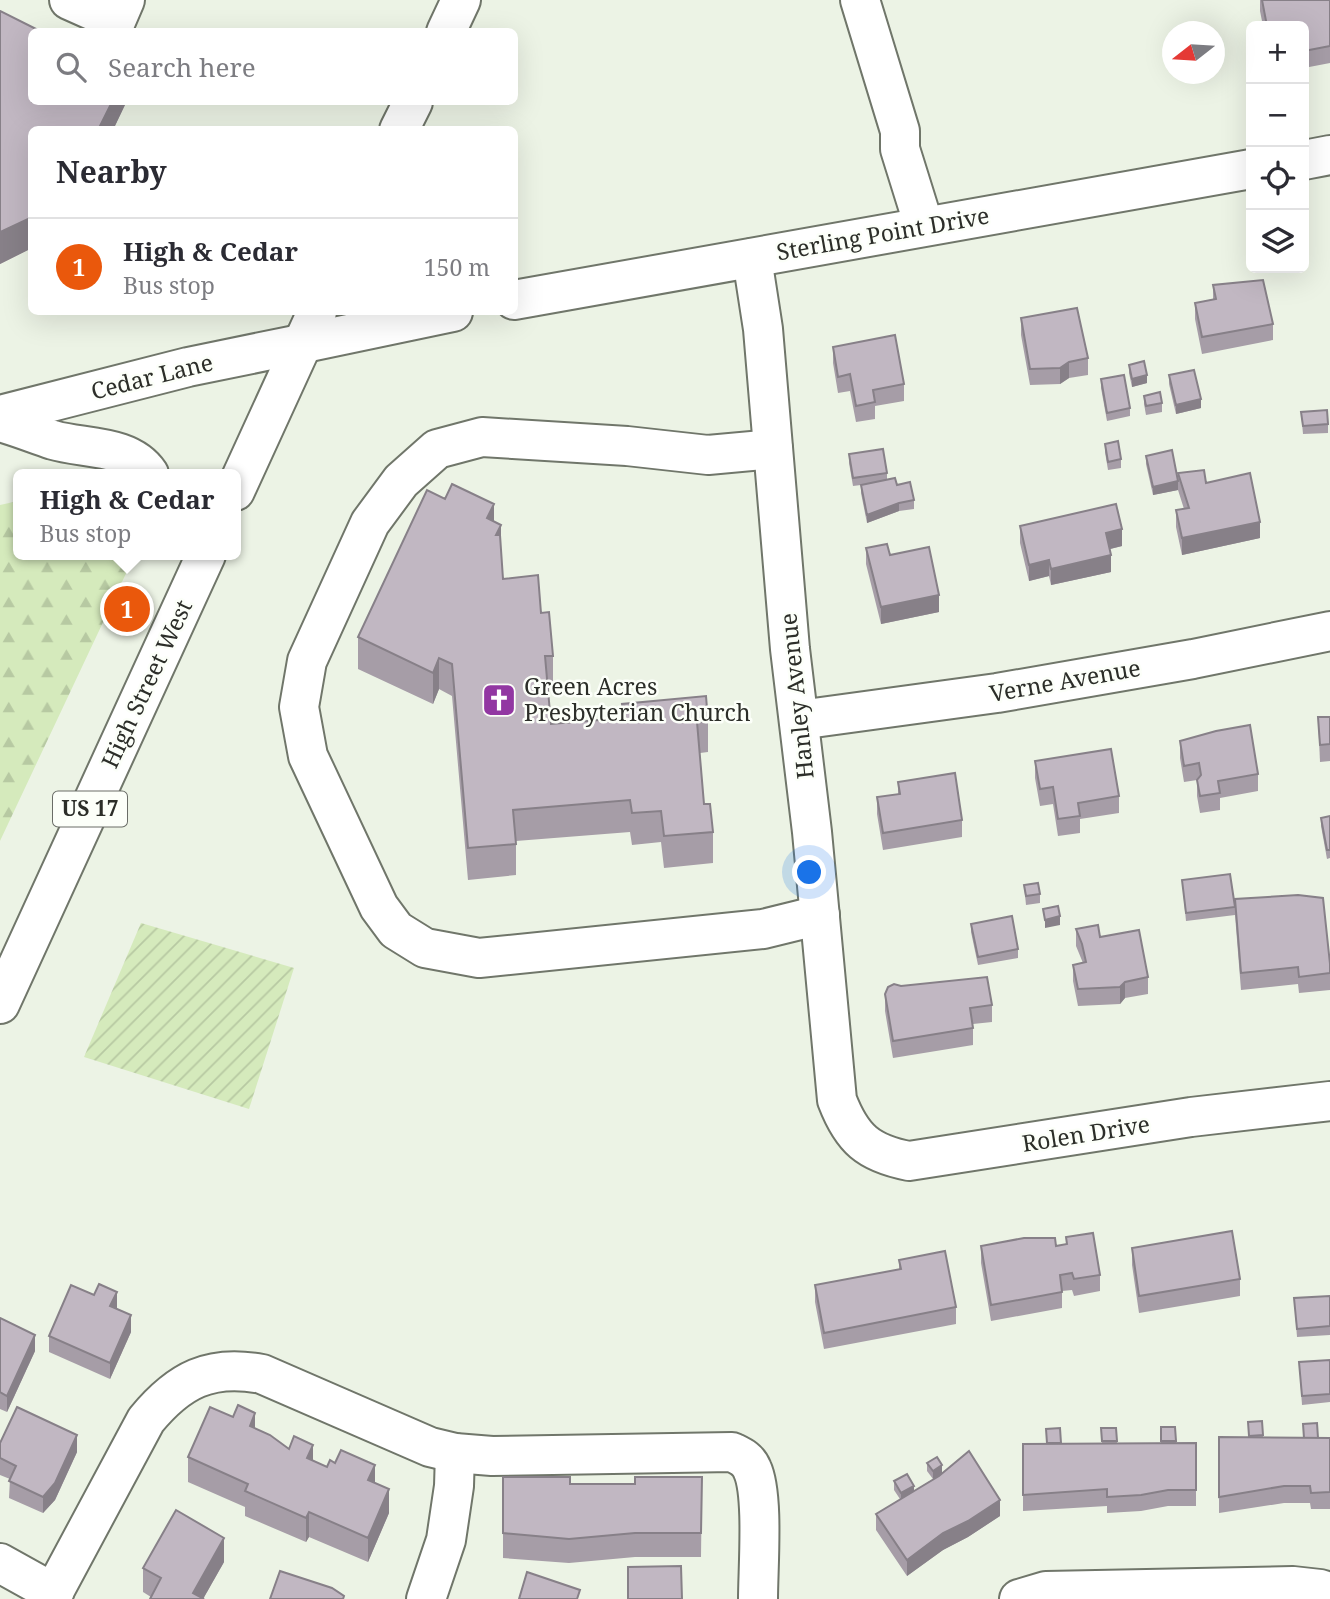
<!DOCTYPE html>
<meta charset="utf-8">
<style>
:root{--surface:#fff;--page:#f7f7f7;--text:#2b2b33;--muted:#7c7c81;--line:#e1e1e2;--accent:#ea580c}
body{margin:0;font-family:"Noto Serif",serif;background:var(--page);color:var(--text)}
.controls{position:absolute;right:21px;top:21px;display:grid;overflow:hidden;border-radius:10px;box-shadow:0 7px 28px #0002}
.controls button{width:63px;height:63px;display:grid;place-items:center;padding:0;border:0;border-bottom:2px solid var(--line);background:var(--surface);color:var(--text);font:35px sans-serif}
.compass{position:absolute;left:1162px;top:21px;width:63px;height:63px;border-radius:50%;background:var(--surface);box-shadow:0 7px 28px #0002;rotate:253deg}
.you{position:absolute;left:810px;top:873px;width:24px;height:24px;margin:-18px;border:5px solid #fff;border-radius:50%;background:#1a73e8;box-shadow:0 0 0 10px #1a73e833}
.badge{display:grid;place-items:center;width:46px;height:46px;border-radius:50%;background:var(--accent);color:#fff;font-size:23px;font-weight:700}
.pin{position:absolute;translate:-50% -50%;border:4px solid #fff;box-shadow:0 2px 7px #0006}
.popup{position:absolute;left:13px;top:469px;width:228px;height:91px;box-sizing:border-box;display:grid;place-content:center;border-radius:10px;background:var(--surface);filter:drop-shadow(0 2px 5px #0005);font-size:23px;white-space:nowrap;color:var(--muted)}
.popup b{font-size:26px;color:var(--text)}
.popup::after{content:'';position:absolute;left:50%;top:100%;margin-left:-14px;border:14px solid transparent;border-top-color:var(--surface)}
.list{margin:0;padding:0;list-style:none}
h2{display:flex;justify-content:space-between;align-items:center;height:91px;margin:0;padding:0 28px;font-size:30px}
h2 small{font-size:23px;font-weight:400;color:var(--muted)}
.list li{display:grid;grid-template-columns:46px 1fr auto;gap:21px;align-items:center;box-sizing:border-box;height:98px;padding:0 28px;border-top:2px solid var(--line)}
.list b{display:block;font-size:26px;white-space:nowrap}
.list p{margin:0;font-size:23px;white-space:nowrap;color:var(--muted)}
.list em{font-size:23px;font-style:normal;color:var(--muted)}
.icon{flex:none;width:38px;height:38px;fill:none;stroke:currentColor;stroke-width:2;stroke-linecap:round;stroke-linejoin:round}
.map{position:relative;flex:none;width:1330px;height:1599px;overflow:hidden}
.search{position:absolute;background:var(--surface);box-shadow:0 7px 28px #0002;left:28px;top:28px;width:490px;height:77px;display:flex;align-items:center;gap:18px;box-sizing:border-box;padding:0 24px;border-radius:10px;color:var(--muted);font-size:26px}
.panel{position:absolute;background:var(--surface);box-shadow:0 7px 28px #0002;left:28px;top:126px;width:490px;height:189px;border-radius:10px}
.map>svg:first-child{display:block}
.forest{fill:url(#forest-firs)}
.garden{fill:url(#garden-furrows)}
.lines{fill:none;stroke-linecap:round;stroke-linejoin:round}
.minor-casing{stroke:#70766a;stroke-width:42}
.major-casing{stroke:#70766a;stroke-width:42}
.minor{stroke:#fff;stroke-width:38}
.major{stroke:#fff;stroke-width:38}
.wall{fill:#a69da7}
.shaded-wall{fill:#878088}
.building{fill:#c1b7c2;stroke:#878088;stroke-width:2}
.labels{text-anchor:middle;stroke-width:5;stroke-linejoin:round;paint-order:stroke}
.shield{fill:#fcfff9;stroke:#6a6d67;stroke-width:2}
.shield-label{font-size:21px;font-weight:bold;fill:#2c2e29}
.street-label{font-size:23px;fill:#2c2e29;stroke:#fcfff9}
.poi-label{font-size:23px;fill:#2c2e29;stroke:#fcfff9;text-anchor:start}
</style>
<div class="map">
<svg width="1330" height="1599" viewBox="0 0 1330 1599">
<defs>
<pattern id="forest-firs" width="22" height="20" patternUnits="userSpaceOnUse" patternTransform="scale(1.75)"><rect width="22" height="20" fill="#d5eabc"/><path d="M5 1l3.5 6h-7zM16 11l3.5 6h-7z" fill="#b7c9a2"/></pattern>
<pattern id="garden-furrows" width="10" height="10" patternUnits="userSpaceOnUse" patternTransform="scale(1.75)"><rect width="10" height="10" fill="#d5eabc"/><path d="M-1 1l2-2M0 10L10 0M9 11l2-2" fill="none" stroke="#b7c9a2"/></pattern>
</defs>
<rect width="100%" height="100%" fill="#ecf3e5"/>
<path class="forest" d="M18 501V555H132L130 565 0 841V505Z"/>
<path class="garden" d="M141 923 294 968 249 1109 84 1057Z"/>
<g class="lines">
<g class="minor-casing">
<g id="minor">
<path d="M69 0 116 21 125 0"/>
<path d="M860 0 900 131V149L924 226"/>
<path d="M1304 160 1330 155"/>
<path d="M752 258 763 329 790 649 812 832 837 1100C852 1139 868 1153 909 1161L1191 1117 1330 1101"/>
<path d="M514 300 1251 169"/>
<path d="M305 343 453 312"/>
<path d="M773 449 708 455 627 446 482 437 437 449 401 481 370 523 307 661 299 707 308 756 379 907 396 930 425 948 479 958 763 929 820 915"/>
<path d="M799 720 997 693 1193 659 1330 631"/>
<path d="M0 1563 54 1593"/>
<path d="M50 1599 146 1420C179 1380 210 1364 262 1374L430 1447 455 1453 492 1456 732 1452C740 1456 748 1459 752 1469 764 1494 758 1568 758 1599"/>
<path d="M426 1599 446 1540 454 1486 455 1453"/>
<path d="M1019 1599 1046 1591 1293 1586 1320 1589 1330 1592"/>
</g>
</g>
<g class="major-casing">
<g id="major">
<path d="M446 32 461 0"/>
<path d="M399 130 413 102"/>
<path d="M0 415 188 367 305 343"/>
<path d="M0 422C18 427 35 434 53 440 83 449 129 444 149 474"/>
<path d="M235 491 317 312"/>
<path d="M0 1004 206 555"/>
</g>
</g>
<use href="#minor" class="minor"/>
<use href="#major" class="major"/>
</g>
<g class="wall">
<path d="M1260 0H1330V63L1304 68V26H1263L1260 11Z"/>
<path d="M0 11 32 102H126L113 130H32V255L28 250 0 264Z"/>
<path d="M1213 285 1273 324V340L1202 354 1195 319V303L1213 299Z"/>
<path d="M1021 318 1088 358V375L1069 378 1060 384 1030 385 1021 335Z"/>
<path d="M833 347 904 384V401L875 406V419L856 422 850 391 838 393 833 363Z"/>
<path d="M1129 365 1147 383 1132 387 1129 373Z"/>
<path d="M1169 375 1201 408 1176 414 1169 384Z"/>
<path d="M1101 379 1130 408V416L1107 421 1101 388Z"/>
<path d="M1144 396 1162 403V412L1146 415 1144 404Z"/>
<path d="M1301 412 1328 424V433L1303 434Z"/>
<path d="M1105 444 1121 459V468L1108 470 1105 452Z"/>
<path d="M849 454 887 473V480L897 485 914 500V509L899 511 867 523 861 493V485L853 486 849 463Z"/>
<path d="M1146 456 1178 481V473L1206 483 1260 538 1182 555 1176 527V510L1184 509 1178 490 1153 495 1146 464Z"/>
<path d="M445 499 494 522 501 557 503 579 541 613 553 656V687L548 688 551 724 622 718V704L708 721V752L700 753 704 804 713 832V863L664 868 661 842 632 845 630 832 516 841V875L468 880 452 696 439 689 433 704 358 669V637Z"/>
<path d="M1020 526 1122 546 1110 549 1111 572 1051 585 1049 576 1029 581 1020 543Z"/>
<path d="M866 548 890 555 939 612 881 624 866 564Z"/>
<path d="M1318 717H1330V761L1320 762Z"/>
<path d="M1180 741 1258 774V791L1220 798V810L1200 813 1197 796V780L1184 782 1180 758Z"/>
<path d="M1035 761 1119 796V813L1080 819V833L1058 836 1053 804 1040 806 1035 778Z"/>
<path d="M898 782 962 820V837L883 850 877 814V797L898 794Z"/>
<path d="M1330 816V858L1327 859 1321 826V818Z"/>
<path d="M1182 880 1235 907V915L1186 921Z"/>
<path d="M1024 885 1040 894V903L1026 905Z"/>
<path d="M1235 899 1330 964V990L1299 993 1298 984 1241 990 1235 915Z"/>
<path d="M971 924 1018 949V958L978 965 971 932Z"/>
<path d="M1076 929 1100 937 1148 977V994L1125 998 1120 1004 1078 1006 1073 981V965L1083 963 1076 946Z"/>
<path d="M901 986 992 1005V1022L973 1024V1045L893 1058 885 1011V994Z"/>
<path d="M1066 1237 1100 1275V1291L1074 1296 1072 1290 1062 1291V1308L991 1321 981 1263V1246H1056L1066 1244Z"/>
<path d="M1132 1248 1240 1279V1296L1139 1313 1132 1265Z"/>
<path d="M899 1260 956 1307V1324L824 1349 815 1302V1285L899 1270Z"/>
<path d="M94 1295 117 1308 131 1332 110 1379 49 1352V1336Z"/>
<path d="M1330 1296V1335L1297 1337 1294 1298Z"/>
<path d="M0 1318 35 1351 7 1412 0 1409Z"/>
<path d="M1330 1360V1402L1302 1405 1299 1362Z"/>
<path d="M1262 1421 1263 1438H1330V1509H1311L1310 1503H1284L1219 1513V1437H1249L1248 1422Z"/>
<path d="M1161 1427H1175L1176 1443H1196V1506H1168L1141 1511 1107 1513V1506L1023 1511V1444L1102 1443 1101 1428H1116L1117 1443H1161Z"/>
<path d="M255 1429 289 1449 313 1461 327 1467 375 1483 389 1513 368 1562 309 1537 306 1542 245 1516V1507L188 1482V1457Z"/>
<path d="M0 1443 77 1452 55 1500 43 1513 9 1498 10 1479 0 1475Z"/>
<path d="M927 1463 1000 1516 968 1537 943 1550 907 1576 876 1530V1514L900 1499 894 1490V1481L914 1491 933 1479 927 1471Z"/>
<path d="M503 1477 570 1484H635L702 1477 701 1557H635L569 1563 503 1558Z"/>
<path d="M224 1562 203 1599 151 1597 143 1592V1568Z"/>
</g>
<g class="shaded-wall">
<path d="M112 102H126V103L113 130H98Z"/>
<path d="M28 219V250L0 264V232Z"/>
<path d="M1069 362V378L1060 384V368Z"/>
<path d="M1147 375V383L1132 387V379Z"/>
<path d="M1201 399V408L1176 414V405Z"/>
<path d="M1178 481V490L1153 495V487Z"/>
<path d="M899 503V511L867 523V515Z"/>
<path d="M494 504V535L487 518Z"/>
<path d="M1260 522V538L1182 555V538Z"/>
<path d="M501 525V557L496 535Z"/>
<path d="M1122 529V546L1106 550V533Z"/>
<path d="M1111 555V572L1051 585V569Z"/>
<path d="M1049 560V576L1029 581V565Z"/>
<path d="M939 595V612L881 624V607Z"/>
<path d="M439 658V689L433 704V673Z"/>
<path d="M1060 916V925L1045 928V920Z"/>
<path d="M1125 982V998L1120 1004V987Z"/>
<path d="M117 1292V1308L110 1323V1306Z"/>
<path d="M131 1315V1332L110 1379V1363Z"/>
<path d="M35 1335V1351L7 1412V1396Z"/>
<path d="M255 1413V1437L250 1426Z"/>
<path d="M77 1435V1452L55 1500 43 1513V1497Z"/>
<path d="M313 1445V1469L307 1458Z"/>
<path d="M375 1465V1489L368 1480Z"/>
<path d="M942 1465V1474L933 1479V1471Z"/>
<path d="M914 1486V1494L901 1501V1493Z"/>
<path d="M389 1489V1513L368 1562V1538Z"/>
<path d="M1000 1500V1516L968 1537 943 1550 907 1576V1560L943 1533Z"/>
<path d="M309 1512V1537L306 1542V1518Z"/>
<path d="M224 1538V1562L203 1599 193 1593Z"/>
</g>
<g class="building">
<path d="M1262 0H1330V46L1304 51V26H1267Z"/>
<path d="M0 11 42 32H32V102H112L98 130H32V224L28 219 0 232Z"/>
<path d="M1263 280 1273 324 1202 337 1195 303 1216 299 1213 285Z"/>
<path d="M1077 308 1088 358 1069 362 1060 368 1030 369 1021 318Z"/>
<path d="M895 335 904 384 873 390 875 402 856 406 850 374 838 377 833 347Z"/>
<path d="M1144 361 1147 375 1132 379 1129 365Z"/>
<path d="M1194 370 1201 399 1176 405 1169 375Z"/>
<path d="M1124 375 1130 408 1107 413 1101 379Z"/>
<path d="M1160 392 1162 403 1146 406 1144 396Z"/>
<path d="M1327 410 1328 424 1303 426 1301 412Z"/>
<path d="M1118 441 1121 459 1108 462 1105 444Z"/>
<path d="M883 449 887 473 853 478 849 454Z"/>
<path d="M1172 450 1178 481 1153 487 1146 456Z"/>
<path d="M1204 470 1206 483 1250 473 1260 522 1182 538 1176 510 1189 508 1178 473Z"/>
<path d="M895 478 897 485 910 482 914 500 899 503 867 515 861 485Z"/>
<path d="M452 484 494 504 487 518 501 525 496 535H500L503 579 538 575 541 613 549 612 553 656H545L551 724 624 718 622 704 706 696 708 721 697 722 704 804H710L713 832 664 836 661 811 632 813 630 800 513 810 516 844 468 848 452 664 439 658 433 673 358 637 427 490 445 499Z"/>
<path d="M1116 504 1122 529 1106 533 1111 555 1051 569 1049 560 1029 565 1020 526Z"/>
<path d="M887 544 890 555 929 547 939 595 881 607 866 548Z"/>
<path d="M1318 717H1330V744L1320 745Z"/>
<path d="M1250 725 1258 774 1218 781 1220 793 1200 796 1197 780 1201 775 1199 763 1184 766 1180 741 1216 731Z"/>
<path d="M1111 749 1119 796 1078 803 1080 816 1058 819 1053 787 1040 789 1035 761Z"/>
<path d="M955 773 962 820 883 833 877 797 900 794 898 782Z"/>
<path d="M1330 816V850H1327L1321 818Z"/>
<path d="M1230 874 1235 907 1186 913 1182 880Z"/>
<path d="M1038 883 1040 894 1026 896 1024 885Z"/>
<path d="M1298 895 1323 898 1330 964V973L1299 977 1298 967 1241 973 1235 899Z"/>
<path d="M1058 906 1060 916 1045 920 1043 909Z"/>
<path d="M1012 916 1018 949 978 957 971 924Z"/>
<path d="M1098 925 1100 937 1139 930 1148 977 1125 982 1120 987 1078 989 1073 965 1086 962 1082 944 1076 929Z"/>
<path d="M987 977 992 1005 970 1008 973 1028 893 1041 885 994 888 987 894 984 901 986Z"/>
<path d="M1232 1231 1240 1279 1139 1296 1132 1248Z"/>
<path d="M1093 1233 1100 1275 1074 1279 1072 1273 1060 1275 1062 1292 991 1305 981 1246 1024 1238H1055L1056 1246 1067 1244 1066 1237Z"/>
<path d="M945 1251 956 1307 824 1333 815 1285 901 1269 899 1260Z"/>
<path d="M99 1284 117 1292 110 1306 131 1315 110 1363 49 1336 71 1285 94 1295Z"/>
<path d="M1330 1296V1326L1297 1329 1294 1298Z"/>
<path d="M0 1318 35 1335 7 1396 0 1392Z"/>
<path d="M1330 1360V1394L1302 1396 1299 1362Z"/>
<path d="M238 1405 255 1413 250 1426 270 1435 289 1449 294 1436 313 1445 307 1458 327 1467 330 1460 335 1463 341 1450 375 1465 368 1480 389 1489 368 1538 309 1512 306 1518 245 1491 248 1484 188 1457 210 1407 233 1417Z"/>
<path d="M17 1407 77 1435 55 1483 43 1497 9 1481 16 1466 0 1458V1443Z"/>
<path d="M1262 1421 1263 1435 1249 1436 1248 1422Z"/>
<path d="M1317 1423 1318 1438H1304L1303 1424Z"/>
<path d="M1161 1427H1175L1176 1441H1161Z"/>
<path d="M1060 1428 1061 1443H1047L1046 1429Z"/>
<path d="M1101 1428H1116L1117 1441H1102Z"/>
<path d="M1219 1437 1330 1438V1492L1311 1493 1310 1486H1284L1219 1497Z"/>
<path d="M1196 1443V1490H1168L1141 1495 1107 1497V1489L1023 1495V1444Z"/>
<path d="M969 1451 1000 1500 968 1521 943 1533 907 1560 876 1514 939 1476Z"/>
<path d="M937 1457 942 1465 933 1471 927 1463Z"/>
<path d="M907 1474 914 1486 901 1493 894 1481Z"/>
<path d="M503 1477H570V1484H635V1477H702L701 1533H635L569 1539 503 1533Z"/>
<path d="M176 1510 224 1538 193 1593 204 1599H150L161 1578 143 1568Z"/>
<path d="M681 1566 682 1599H628V1567Z"/>
<path d="M280 1571 332 1588 344 1596 343 1599H270Z"/>
<path d="M527 1572 580 1590 577 1599H519Z"/>
</g>
<defs>
<g id="church-square" transform="scale(1.75)"><rect x="-9" y="-9" width="18" height="18" rx="4" fill="#9237a2" stroke="#fcfff9"/><path d="M-1.2-6h2.4v3.5h3.3v2.4h-3.3V6h-2.4V-.1h-3.3v-2.4h3.3Z" fill="#fff"/></g>
</defs>
<g fill-rule="evenodd">
<use href="#church-square" x="499" y="700"/>
</g>
<g class="labels">
<rect class="shield" x="53" y="791.5" width="74" height="35" rx="5"/>
<g class="shield-label">
<text x="90" y="816">US 17</text>
</g>
<g class="street-label">
<text transform="translate(883 234) rotate(-10)" y="8">Sterling Point Drive</text>
<text transform="translate(152 377) rotate(-14)" y="8">Cedar Lane</text>
<text transform="translate(1065 681) rotate(-10)" y="8">Verne Avenue</text>
<text transform="translate(147 684) rotate(-65)" y="8">High Street West</text>
<text transform="translate(797 696) rotate(-96)" y="8">Hanley Avenue</text>
<text transform="translate(1086 1134) rotate(-9)" y="8">Rolen Drive</text>
</g>
<g class="poi-label">
<text x="524" y="695">Green Acres<tspan x="524" dy="26">Presbyterian Church</tspan></text>
</g>
</g>
</svg>
<div class="controls">
<button>+</button>
<button>−</button>
<button><svg class="icon" aria-label="locate" viewBox="0 0 24 24"><circle cx="12" cy="12" r="6"/><path d="M12 2v4M12 18v4M2 12h4M18 12h4"/></svg></button>
<button><svg class="icon" aria-label="layers" viewBox="0 0 24 24"><path d="M12 4l9 5-9 5-9-5zM3 14l9 5 9-5"/></svg></button>
</div>
<svg class="compass" viewBox="-18 -18 36 36"><path d="M0-13l5 13h-10z" fill="#e53935"/><path d="M0 13l5-13h-10z" fill="#7c7c81"/></svg>
<div class="you"></div>
<div class="pin badge" style="left:127px;top:609px">1</div>
<div class="popup"><b>High &amp; Cedar</b>Bus stop</div>
<div class="search"><svg class="icon" aria-label="search" viewBox="0 0 24 24"><circle cx="10" cy="10" r="6"/><path d="M15 15l6 6"/></svg>Search here</div>
<section class="panel">
<h2>Nearby<small></small></h2>
<ul class="list">
<li><span class="badge">1</span><div><b>High &amp; Cedar</b><p>Bus stop</p></div><em>150 m</em></li>
</ul>
</section>
</div>
